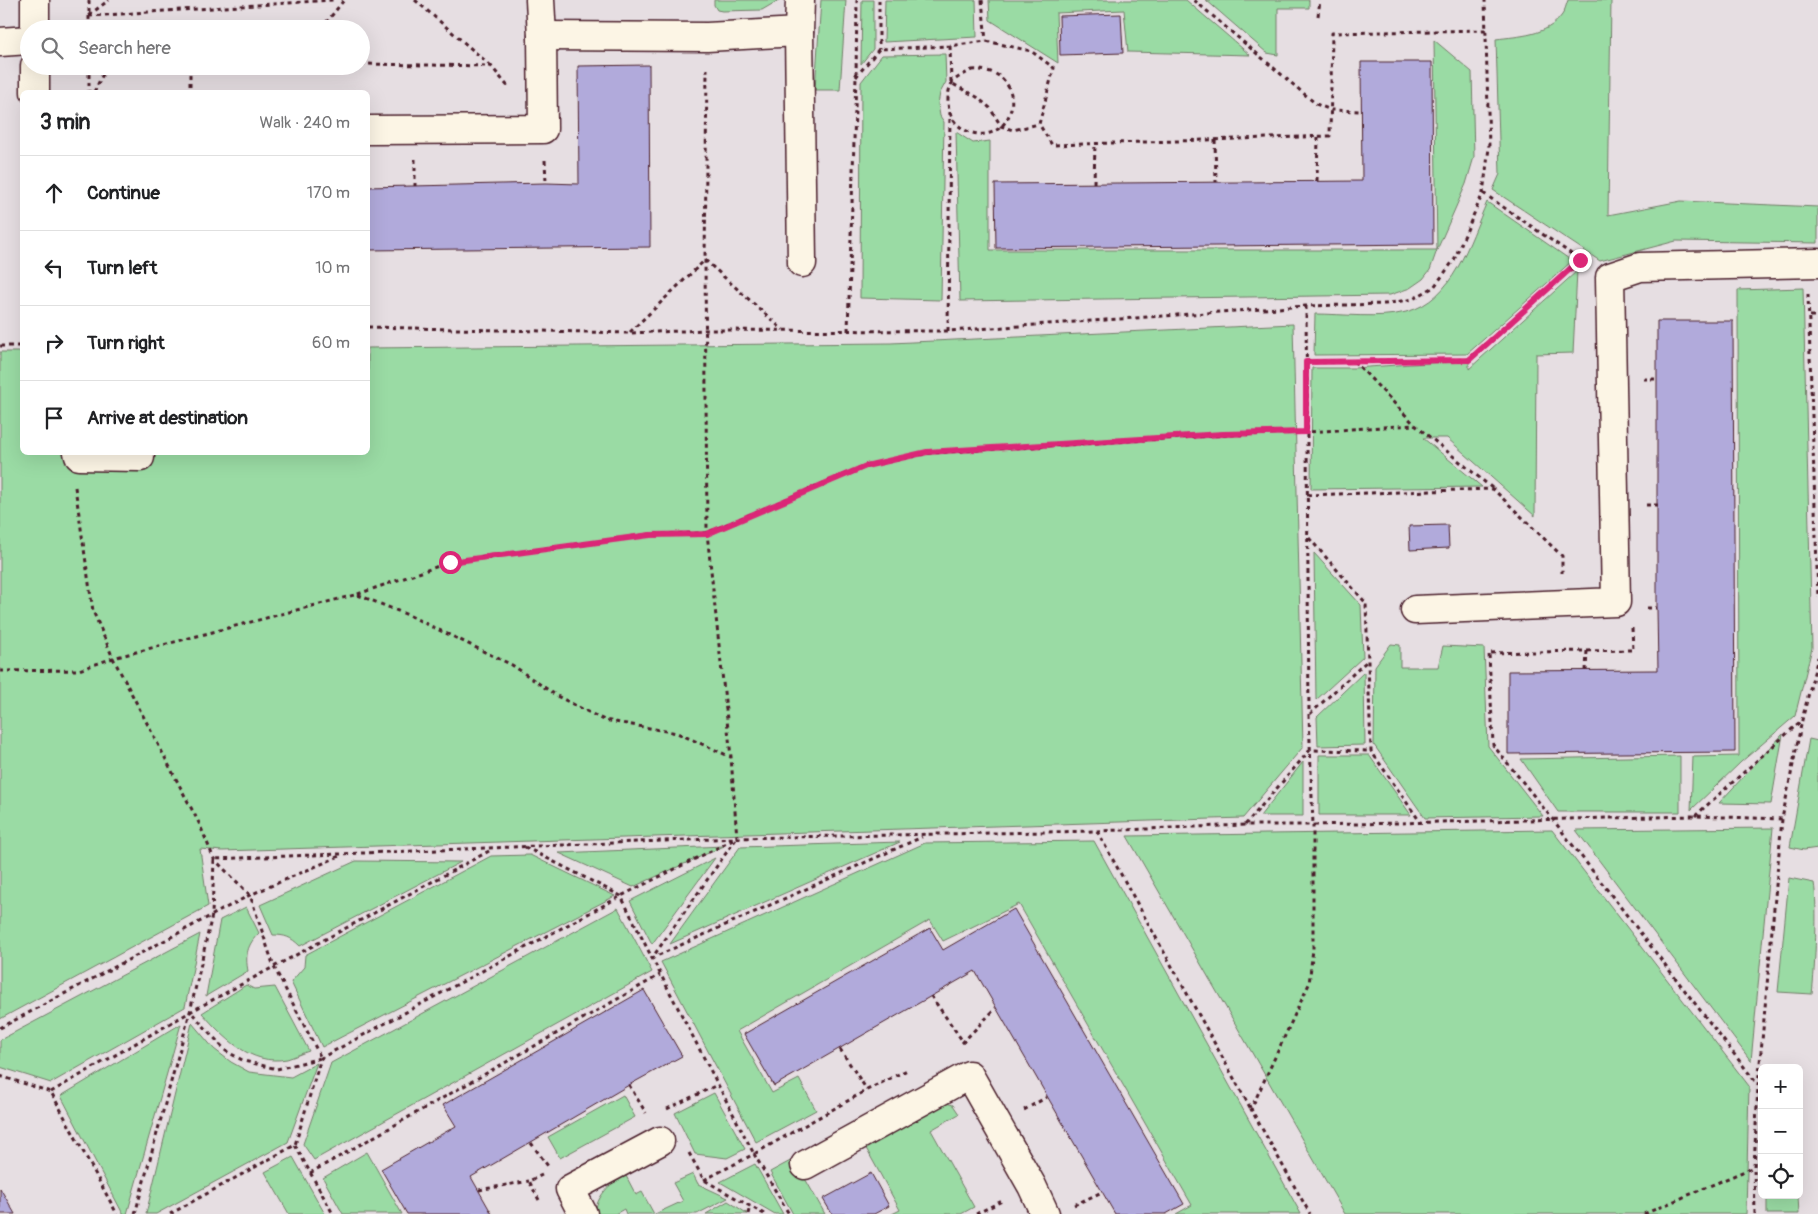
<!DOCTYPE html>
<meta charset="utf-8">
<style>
:root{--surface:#fff;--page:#f2f2f2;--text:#202124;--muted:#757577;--line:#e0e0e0}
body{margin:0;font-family:Pangolin,sans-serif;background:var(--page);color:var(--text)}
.controls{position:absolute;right:15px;bottom:15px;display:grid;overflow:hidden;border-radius:8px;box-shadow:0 5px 20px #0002}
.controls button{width:45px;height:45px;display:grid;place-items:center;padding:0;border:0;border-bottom:1px solid var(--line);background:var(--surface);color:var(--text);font:25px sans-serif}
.stop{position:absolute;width:15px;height:15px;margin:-11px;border:4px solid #db2777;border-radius:50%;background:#fff}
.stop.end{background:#db2777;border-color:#fff;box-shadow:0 1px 5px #0008}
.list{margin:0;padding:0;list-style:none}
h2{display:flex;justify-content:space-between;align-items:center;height:65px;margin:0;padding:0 20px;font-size:21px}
h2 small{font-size:16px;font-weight:400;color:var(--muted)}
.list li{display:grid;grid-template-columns:32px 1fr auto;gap:15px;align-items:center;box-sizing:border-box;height:75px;padding:0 20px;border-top:1px solid var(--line)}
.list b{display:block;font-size:19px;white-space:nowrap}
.list em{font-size:16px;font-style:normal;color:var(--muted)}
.icon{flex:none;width:28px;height:28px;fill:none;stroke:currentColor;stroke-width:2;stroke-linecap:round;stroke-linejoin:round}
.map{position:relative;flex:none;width:1818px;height:1214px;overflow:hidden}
.search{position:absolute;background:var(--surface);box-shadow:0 5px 20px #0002;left:20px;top:20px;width:350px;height:55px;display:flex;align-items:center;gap:12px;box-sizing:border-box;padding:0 18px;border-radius:28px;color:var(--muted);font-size:19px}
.panel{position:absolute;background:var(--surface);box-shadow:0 5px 20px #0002;left:20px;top:90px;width:350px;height:365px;border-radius:8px}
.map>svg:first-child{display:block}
.green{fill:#9adba4;stroke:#727d68}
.building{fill:#b1aadb;stroke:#4a1f2b}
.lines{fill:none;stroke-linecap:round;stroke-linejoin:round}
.minor-casing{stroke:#4a1f2b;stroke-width:31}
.path{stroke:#4a1f2b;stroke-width:3;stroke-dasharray:4 4;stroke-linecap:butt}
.minor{stroke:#fcf5e5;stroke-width:28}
.route{stroke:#db2777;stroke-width:6}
</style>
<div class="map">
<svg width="1818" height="1214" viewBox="0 0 1818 1214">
<rect width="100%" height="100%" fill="#e6dee2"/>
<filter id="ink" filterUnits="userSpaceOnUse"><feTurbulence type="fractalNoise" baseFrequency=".02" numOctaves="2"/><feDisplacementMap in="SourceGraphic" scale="10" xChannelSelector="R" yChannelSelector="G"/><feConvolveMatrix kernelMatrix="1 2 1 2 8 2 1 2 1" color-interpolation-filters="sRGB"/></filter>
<g filter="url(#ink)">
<g class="green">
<path d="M714 0H779L762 10 722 11 717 10 714 5Z"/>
<path d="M821 0H846L840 90H815Z"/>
<path d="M862 0H873V49L861 64Z"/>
<path d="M885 0H976L977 37 884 42Z"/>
<path d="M989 0H1186L1250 55 1128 52 1124 10 1056 13 1058 63 990 20Z"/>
<path d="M1206 0H1309V8H1278V55L1267 53Z"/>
<path d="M1568 0H1611L1608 215 1681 201 1818 207V243L1676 241 1600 261 1493 190 1500 174 1496 39C1519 36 1547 36 1562 15 1565 11 1566 5 1568 0Z"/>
<path d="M1434 40 1472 72 1474 157 1466 184 1437 250 1430 270 1423 279 1410 288 1390 295 960 301 956 132 973 143 990 141V250H1437Z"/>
<path d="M945 54 946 82 940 93 938 104 940 116 944 122 941 300 860 298 861 82 882 55Z"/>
<path d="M1487 202 1572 261 1467 354 1314 355 1315 314C1343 314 1379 319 1406 312 1454 300 1469 242 1487 202Z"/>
<path d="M1577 271 1573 353 1536 354 1535 516 1447 438H1423L1482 487 1311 489 1312 368H1354L1469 360V369Z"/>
<path d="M1803 288 1812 648 1795 716 1741 762 1691 810 1693 757 1739 756 1738 290Z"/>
<path d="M1293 324 1303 747 1243 818 222 851 200 849 208 906 0 1019V352H22V452H368V348L891 343Z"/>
<path d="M1314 553 1361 605 1363 657 1316 700Z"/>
<path d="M1391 644 1400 645V667H1438L1443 646 1484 648 1488 746 1543 816 1425 818 1374 745 1375 666Z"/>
<path d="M1364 672 1365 745 1318 746 1317 717Z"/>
<path d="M1783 734 1771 804 1719 803Z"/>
<path d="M1809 739 1818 741V848L1804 850 1790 847Z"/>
<path d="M1319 755H1369L1411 815H1319Z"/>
<path d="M1680 756V812H1558L1521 759Z"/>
<path d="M1303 762V816H1260Z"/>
<path d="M1773 828 1751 1061 1576 830Z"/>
<path d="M1552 830 1749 1086 1746 1214H1345L1127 836Z"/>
<path d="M1094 841 1301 1214H1176L1192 1205 1019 904 943 941 930 920 737 1031 772 1093 799 1079 816 1110 756 1142 661 962 925 843Z"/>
<path d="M900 842 670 944 740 847Z"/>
<path d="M724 846 633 887 559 853Z"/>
<path d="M530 855 615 896 322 1047 291 982 304 967 305 955 491 856Z"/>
<path d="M715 858 652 944 630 901Z"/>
<path d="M356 861 461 862 300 946C291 937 285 935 273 935L260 905Z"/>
<path d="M1789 878 1814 883C1818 905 1815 969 1812 994L1778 992Z"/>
<path d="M246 907 259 933C247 945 245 955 248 971L206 996 220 920Z"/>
<path d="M618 908 652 972 314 1160 303 1144 331 1063Z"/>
<path d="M200 934 185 1007 51 1083 0 1067V1040Z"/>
<path d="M246 985 254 989 275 987 309 1051C302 1053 294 1057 287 1059 250 1066 224 1037 202 1013Z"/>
<path d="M192 1023 214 1049 231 1062 249 1072 291 1077 317 1063 288 1142 156 1214H146Z"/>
<path d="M181 1024 127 1214H123L61 1096Z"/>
<path d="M714 1093 745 1149 727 1158 695 1154 675 1113Z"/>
<path d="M623 1095 635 1117 560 1158 548 1137Z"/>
<path d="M943 1102 953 1105 959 1114 931 1130 974 1207 961 1214H892L900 1210 862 1141Z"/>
<path d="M367 1152 402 1214H343L323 1178Z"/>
<path d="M293 1157 325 1214H289L265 1172Z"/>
<path d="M794 1159 825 1214H793L770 1172Z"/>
<path d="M755 1164 783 1214H775L720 1182Z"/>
<path d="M625 1174 636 1195 642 1192 654 1214H626L624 1209 615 1214H595C596 1197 610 1183 625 1174Z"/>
<path d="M693 1174 698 1184 728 1198 697 1214H655L683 1201 673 1183Z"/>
<path d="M1767 1195 1798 1196 1799 1214H1767Z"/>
<path d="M728 1201 748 1214H706Z"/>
</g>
<g class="building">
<path d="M1121 14 1123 53 1060 55 1059 16Z"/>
<path d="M1361 62H1432L1433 244 996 248 995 184 1362 181Z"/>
<path d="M649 65 650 247 368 250V187L546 183 579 184 578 66Z"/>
<path d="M1657 321H1733L1735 752 1508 754V671L1658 670 1657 608Z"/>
<path d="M1448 525 1449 548 1410 550 1409 526Z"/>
<path d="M1014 909 1184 1204 1166 1214H1115L975 971 774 1086 744 1034 930 928 943 950Z"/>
<path d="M644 990 682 1056 629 1085 471 1177 492 1214H407L381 1169 456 1126 443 1105Z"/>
<path d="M871 1173 889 1206 874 1214H832L823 1199Z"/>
<path d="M0 1188 15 1214H0Z"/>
</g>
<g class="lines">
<g class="minor-casing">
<g id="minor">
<path d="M800 0 799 32 802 263"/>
<path d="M35 29V0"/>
<path d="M542 36 707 37 799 32"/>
<path d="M0 42 29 40"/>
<path d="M35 66V92"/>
<path d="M368 130 543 129 542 36 540 0"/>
<path d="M78 452 79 456 140 457"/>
<path d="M1415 610 1616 602 1610 277 1640 267 1818 263"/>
<path d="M805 1165 969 1075 1032 1186 1045 1214"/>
<path d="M583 1214 570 1189 660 1141"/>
</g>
</g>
<g class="path">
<path d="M89 0V29"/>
<path d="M415 0 490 65"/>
<path d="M879 0V49"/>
<path d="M982 0 986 41"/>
<path d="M1194 0 1316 104 1331 110 1361 111"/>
<path d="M89 15 109 0"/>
<path d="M89 16 333 0"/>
<path d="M1318 16 1320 0"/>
<path d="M321 29 344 0"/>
<path d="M950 46 951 83 977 97 990 108 1001 126 1013 130 1039 124"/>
<path d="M361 64 491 66 510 89"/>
<path d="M89 66V92"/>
<path d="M190 66V92"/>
<path d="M972 70C1028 66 1020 138 978 134 969 133 961 129 955 122 947 112 946 96 951 85 954 78 965 74 972 70Z"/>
<path d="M856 77 879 49 950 46 986 41 1031 51 1054 68 1039 124 1052 145 1330 136 1332 33 1486 30"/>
<path d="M94 92 107 66"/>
<path d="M1215 140 1216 182"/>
<path d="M415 159V186"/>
<path d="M545 160 546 183"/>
<path d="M1317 181 1318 137"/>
<path d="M1094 183 1095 143"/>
<path d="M1483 193 1580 260"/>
<path d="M1808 294 1818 598"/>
<path d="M1306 306 1309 715 1313 825 1695 816 1782 819"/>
<path d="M1810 316H1818"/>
<path d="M368 327 629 333 707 330 948 331 1306 306 1385 304 1413 299 1434 287 1454 260 1483 193 1489 148 1485 0"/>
<path d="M848 331 856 77 857 0"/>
<path d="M948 331 950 112"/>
<path d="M630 332 705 260 783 330"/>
<path d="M0 346H22"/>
<path d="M1354 361 1415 425 1492 488"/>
<path d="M1306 362 1469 360 1580 260 1583 261"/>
<path d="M1643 379H1657"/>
<path d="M75 487 93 611 113 658 199 823 214 859 250 895 274 967 321 1058 277 1069 244 1061 226 1051 191 1012"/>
<path d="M1307 495 1493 489 1562 556V573"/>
<path d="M1646 505H1658"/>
<path d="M1309 538 1366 603 1371 751 1421 823"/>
<path d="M358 595 408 615 512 665 557 696 604 720 677 733 731 757"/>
<path d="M1647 608H1657"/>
<path d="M1632 628 1633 650 1489 653 1493 745 1554 821 1758 1085"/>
<path d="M0 671 79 670 113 658 358 594 450 562 650 535 707 533 866 466 927 453 1223 435 1306 432 1415 425"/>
<path d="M1586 671 1587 650"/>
<path d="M1310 714 1367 661"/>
<path d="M1695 816 1802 720"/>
<path d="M1245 825 1310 750 1371 751"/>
<path d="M1097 831 1251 1109"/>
<path d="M736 839 652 958 754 1154 867 1090 909 1069"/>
<path d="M525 847 621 896 652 958 922 837"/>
<path d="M931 996 964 1043"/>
<path d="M0 1028 250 895 342 855"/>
<path d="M962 1043 996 1008"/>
<path d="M840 1049 867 1090"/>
<path d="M0 1076 51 1092 117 1214"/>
<path d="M629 1085 646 1113"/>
<path d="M51 1092 190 1012 491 850"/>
<path d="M667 1109 717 1085"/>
<path d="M1024 1110 1047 1097"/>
<path d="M531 1143 548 1166"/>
<path d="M295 1145 333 1214"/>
<path d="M689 1153 704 1180 764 1214"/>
<path d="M310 1173 660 975"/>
<path d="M704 1180 754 1154 789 1214"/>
<path d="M479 1190 529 1181"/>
<path d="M539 1200 529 1181 542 1175"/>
<path d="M1074 1205 1102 1192"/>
<path d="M135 1214 190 1012 212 915 214 859 737 838 1097 831 1245 825H1313V949L1309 984 1251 1109 1310 1214"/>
<path d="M170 1214 295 1145 321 1058 621 896 737 838 731 757 707 533 705 260 707 69"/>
<path d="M748 1214 750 1206"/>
<path d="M976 1214 1004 1200"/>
<path d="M1644 1214 1754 1167"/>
<path d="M1755 1214 1754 1167 1758 1085 1782 819 1802 720 1818 657"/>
</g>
<use href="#minor" class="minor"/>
</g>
</g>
<g class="lines" filter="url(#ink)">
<path class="route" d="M450 562 650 535 707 534 866 466 927 452 1223 434 1306 432V362L1469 360 1580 260"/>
</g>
</svg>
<div class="controls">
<button>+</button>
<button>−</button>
<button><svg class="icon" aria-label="locate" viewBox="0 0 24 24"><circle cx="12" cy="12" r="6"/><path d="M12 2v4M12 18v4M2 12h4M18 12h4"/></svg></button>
</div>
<div class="stop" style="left:450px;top:562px"></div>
<div class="stop end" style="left:1580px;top:260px"></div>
<div class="search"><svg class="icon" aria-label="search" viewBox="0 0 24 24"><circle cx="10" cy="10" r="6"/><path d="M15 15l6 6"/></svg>Search here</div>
<section class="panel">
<h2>3 min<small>Walk · 240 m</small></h2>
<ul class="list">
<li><svg class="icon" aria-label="ahead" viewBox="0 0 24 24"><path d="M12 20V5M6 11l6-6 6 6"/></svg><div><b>Continue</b></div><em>170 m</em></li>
<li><svg class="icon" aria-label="left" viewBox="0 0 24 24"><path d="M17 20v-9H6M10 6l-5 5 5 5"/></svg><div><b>Turn left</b></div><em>10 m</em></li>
<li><svg class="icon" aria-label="right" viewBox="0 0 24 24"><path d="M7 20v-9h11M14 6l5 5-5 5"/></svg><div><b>Turn right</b></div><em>60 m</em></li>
<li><svg class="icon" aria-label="arrive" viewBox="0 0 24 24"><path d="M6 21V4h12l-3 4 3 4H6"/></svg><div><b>Arrive at destination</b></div></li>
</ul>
</section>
</div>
